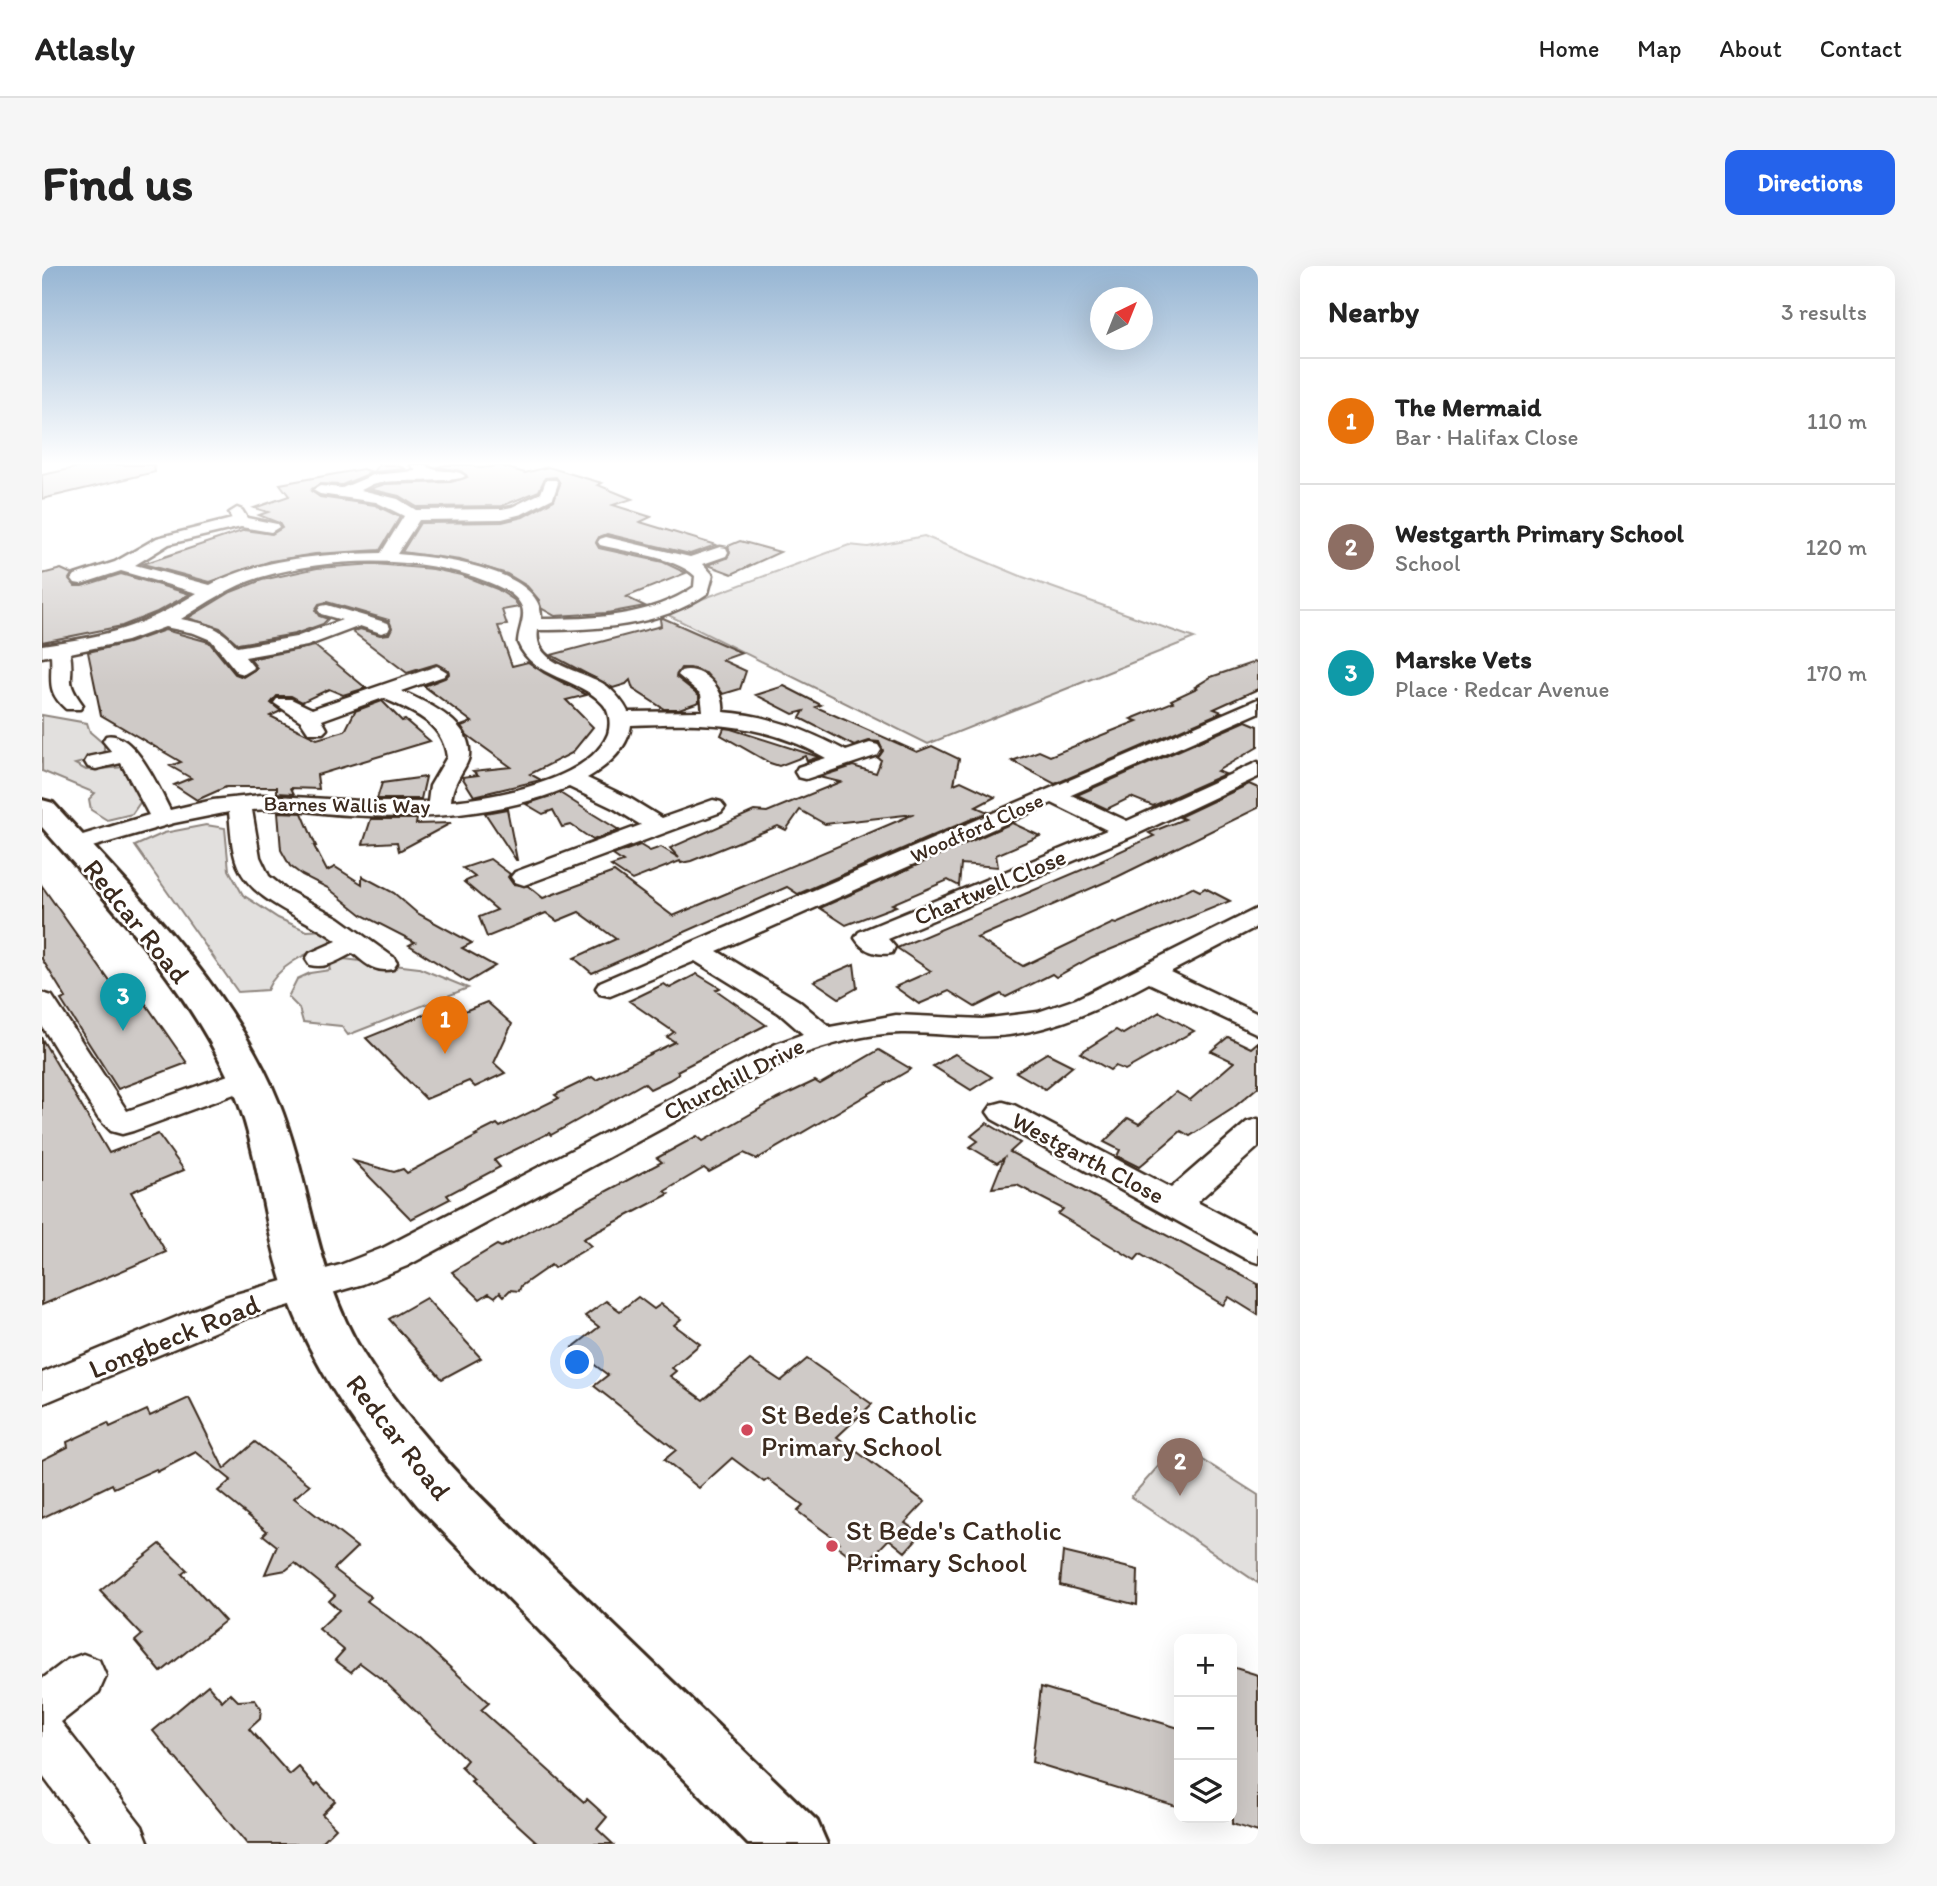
<!DOCTYPE html>
<meta charset="utf-8">
<style>
:root{--surface:#fff;--page:#f6f6f6;--text:#222;--muted:#767676;--line:#e0e0e0;--accent:#2563eb}
body{margin:0;font-family:Itim,sans-serif;background:var(--page);color:var(--text)}
.controls{position:absolute;right:21px;bottom:21px;display:grid;overflow:hidden;border-radius:14px;box-shadow:0 7px 28px #0002}
.controls button{width:63px;height:63px;display:grid;place-items:center;padding:0;border:0;border-bottom:2px solid var(--line);background:var(--surface);color:var(--text);font:35px sans-serif}
.compass{position:absolute;left:1048px;top:21px;width:63px;height:63px;border-radius:50%;background:var(--surface);box-shadow:0 7px 28px #0002;rotate:43deg}
.you{position:absolute;left:536px;top:1097px;width:24px;height:24px;margin:-18px;border:5px solid #fff;border-radius:50%;background:#1a73e8;box-shadow:0 0 0 10px #1a73e833}
.badge{display:grid;place-items:center;width:46px;height:46px;border-radius:50%;background:var(--accent);color:#fff;font-size:23px;font-weight:700}
.pin{position:absolute;translate:-50% -58px;filter:drop-shadow(0 2px 4px #0008)}
.pin::after{content:'';position:absolute;top:37px;width:24px;height:21px;background:inherit;clip-path:polygon(0 0,100% 0,50% 100%)}
.list{margin:0;padding:0;list-style:none}
h2{display:flex;justify-content:space-between;align-items:center;height:91px;margin:0;padding:0 28px;font-size:30px}
h2 small{font-size:23px;font-weight:400;color:var(--muted)}
.list li{display:grid;grid-template-columns:46px 1fr auto;gap:21px;align-items:center;box-sizing:border-box;height:126px;padding:0 28px;border-top:2px solid var(--line)}
.list b{display:block;font-size:26px;white-space:nowrap}
.list p{margin:0;font-size:23px;white-space:nowrap;color:var(--muted)}
.list em{font-size:23px;font-style:normal;color:var(--muted)}
.icon{flex:none;width:38px;height:38px;fill:none;stroke:currentColor;stroke-width:2;stroke-linecap:round;stroke-linejoin:round}
.map{position:relative;flex:none;width:1216px;height:1578px;overflow:hidden;border-radius:14px}
header{display:flex;align-items:center;gap:42px;box-sizing:border-box;height:98px;padding:0 35px;background:var(--surface);border-bottom:2px solid var(--line)}
header strong{font-size:33px}
nav{display:flex;gap:38px;margin-inline-start:auto;font-size:24px}
.intro{display:flex;align-items:center;justify-content:space-between;box-sizing:border-box;height:168px;padding:0 42px}
h1{margin:0;font-size:49px}
.button{padding:18px 32px;border-radius:14px;background:var(--accent);color:#fff;font-size:24px;font-weight:700}
main{display:flex;gap:42px;padding:0 42px}
aside{flex:1;background:var(--surface);border-radius:14px;box-shadow:0 7px 28px #0002}
.map>svg:first-child{display:block}
.green{fill:#e2e0de;stroke:#8e857e;stroke-width:2}
.building{fill:#cfcac7;stroke:#3b2a1e;stroke-width:2}
.lines{fill:none;stroke-linecap:round;stroke-linejoin:round}
.minor-casing{stroke:#3b2a1e;stroke-width:5}
.tertiary-casing{stroke:#3b2a1e;stroke-width:6}
.minor{fill:#fff;fill-rule:evenodd}
.tertiary{fill:#fff;fill-rule:evenodd}
.poi-dot{fill:#d1495b;stroke:#fff;stroke-width:2.5}
.labels{text-anchor:middle;stroke-width:5;stroke-linejoin:round;paint-order:stroke}
.far-street-label{font-size:21px;fill:#3b2a1e;stroke:#fff}
.street-label{font-size:24px;fill:#3b2a1e;stroke:#fff}
.near-street-label{font-size:28px;fill:#3b2a1e;stroke:#fff}
.near-poi-label{font-size:28px;fill:#3b2a1e;stroke:#fff;text-anchor:start}
</style>
<header>
<strong>Atlasly</strong>
<nav><a>Home</a><a>Map</a><a>About</a><a>Contact</a></nav>
</header>
<div class="intro"><h1>Find us</h1><a class="button">Directions</a></div>
<main>
<div class="map">
<svg width="1216" height="1578" viewBox="0 0 1216 1578">
<rect width="100%" height="100%" fill="#fff"/>
<filter id="ink" filterUnits="userSpaceOnUse"><feTurbulence type="fractalNoise" baseFrequency=".0143" numOctaves="2"/><feDisplacementMap in="SourceGraphic" scale="14" xChannelSelector="R" yChannelSelector="G"/><feConvolveMatrix kernelMatrix="1 2 1 2 8 2 1 2 1" color-interpolation-filters="sRGB"/></filter>
<g filter="url(#ink)">
<g class="green">
<path d="M882 270 981 311 1152 372 886 478 622 347 807 279 826 281Z"/>
<path d="M0 449 45 457 48 466 62 478V485L53 493 33 498 44 504 84 501 98 522 99 535 90 548 65 554 49 544 47 533 53 527 0 505Z"/>
<path d="M164 559 183 562 187 604 201 629 236 652 265 665 287 664 292 676C268 686 236 698 225 724L196 726 93 580 122 567Z"/>
<path d="M302 693 377 702 426 722 306 769 299 760 261 756 257 742 246 731 255 713 268 707 288 704 286 697Z"/>
<path d="M1136 1178 1216 1229V1317L1089 1231Z"/>
</g>
<g class="building">
<path d="M47 199H112L113 206 0 233V209Z"/>
<path d="M337 199H353L364 203 331 206 300 219 277 218 269 225 278 231 333 239 358 251 338 284 273 288 229 295 168 316 101 298 203 264 230 268 240 262 237 257 217 249 226 246 212 242 247 230 238 218 321 203 331 206Z"/>
<path d="M403 199H429L437 202 459 200 483 207 506 201 560 217 556 219 590 233 571 239 609 251 598 256 674 279 648 288 565 268 557 271 554 277 557 282 621 296 644 307 584 331 603 340 565 347 513 350 499 342 497 334 485 320 465 308 418 294 360 286 378 257 460 256 481 251 512 234 518 218 514 211 503 212 497 225 460 240 375 241 357 230 327 223 343 218 409 216 425 211 419 205 395 201Z"/>
<path d="M698 275 738 286 690 308 666 299 685 292 688 287 686 280Z"/>
<path d="M333 298 391 303 419 309 455 323 472 334 477 341 460 344 465 359 456 360 470 400 486 396 502 407 545 429 524 434 551 461 530 487 488 508 499 514 432 530 420 511 436 509 431 505 469 501 425 469 419 460 430 456 382 420 403 412 407 408 406 404 394 398 365 407 311 366 318 363 338 369 347 368 350 362 347 354 285 336 277 338 273 344 277 350 286 353 281 358 253 368 196 378 178 362 146 352 189 326 220 314 275 302Z"/>
<path d="M19 303 30 308 27 313 33 320H40L79 308 148 328 115 346 80 360 0 376V308Z"/>
<path d="M621 352 700 387 680 394 704 405 698 423 681 428 664 407 648 402H639L634 411 657 429V436L637 443H622L591 423 588 414 584 418 571 422 509 389 619 360 618 353Z"/>
<path d="M123 364 167 376 193 408 201 411 215 402 208 393 273 380 324 422 301 429 287 423 260 436 249 430H235L229 437 239 445 228 450 275 473 303 465 313 445 340 435 360 455 363 454 388 475 275 509 277 523 249 522 252 528 235 527V521H184L155 534 132 519 149 512 128 500 139 496 59 449 46 386 86 377Z"/>
<path d="M1216 395V423L1172 443 1180 446 1013 518 970 495 997 485 1008 490 1095 455 1089 453 1131 436 1129 434 1155 422 1153 421 1169 411Z"/>
<path d="M742 420 779 439 774 441 875 486 890 480 917 493 912 518 919 515 953 531 934 541 946 546 756 628 745 621 550 707 532 692 574 673 537 646 515 655 504 647 445 671 437 651 455 644 422 616 433 611 421 602 448 593 468 608 466 611 471 618 486 620 501 632 572 606 631 650 872 548 783 558 758 544 744 564 736 560 649 595 639 597 638 595 590 614 569 600 581 596 571 589 598 579 608 585 619 581 637 592 628 582 712 545 725 546 798 516 777 511 811 500 834 507 839 494 836 492 841 485 837 476 827 475 812 480 758 452 762 445 751 448 714 429Z"/>
<path d="M1204 455 1216 460V481L1175 505 1183 508 1111 540 1089 531 1065 543 1035 529Z"/>
<path d="M682 462 689 463 777 491 765 495 763 490 737 500 728 497 679 469Z"/>
<path d="M384 511 379 533H335L340 517Z"/>
<path d="M1207 518 1216 522V542L1075 611 935 672 981 700 1071 657 1074 658 1104 645 1150 621 1158 625 1163 622 1188 635 1050 691 1014 711 1010 708 964 731 959 728 933 741 907 725 877 738 853 721 889 705 855 682 1061 595 1059 594 1112 570 1107 567 1142 553 1137 551Z"/>
<path d="M518 527 546 545 577 564 551 574 529 559 520 561 511 544 501 548 484 538Z"/>
<path d="M465 543 475 594H474L443 547Z"/>
<path d="M236 546 260 547 274 580H272L285 605 293 601 320 618V610L352 627 375 647 430 677 420 682 453 700 426 716 367 679 373 676 320 649 286 622 260 609 248 600 239 584Z"/>
<path d="M329 553H375L374 558 409 557 357 585 355 576 321 578Z"/>
<path d="M970 557 998 570 954 589 956 601 919 598 917 620 906 614 850 638 854 640 804 659 778 642Z"/>
<path d="M0 620 69 717 85 711 145 797 76 823 19 734 24 732 0 693Z"/>
<path d="M812 698 815 722 797 732 772 715Z"/>
<path d="M655 708 678 722 674 724 724 759 635 805 637 808 627 814 608 823 602 817 509 869 507 867 452 894 458 901 405 929 408 933 369 953 312 895 352 906 361 903 365 907 435 870 433 869 455 858 458 861 517 832 513 829 550 811 554 814 633 776 625 771 632 766 587 735 622 718 628 722Z"/>
<path d="M445 736 470 758 452 797 463 807 433 821 427 815 384 833 324 772 386 747 395 756Z"/>
<path d="M1118 746 1152 765 1083 804 1073 800 1068 804 1038 787 1074 764 1081 768Z"/>
<path d="M1186 771 1209 782 1216 776V821L1190 843 1148 870 1139 865 1097 901 1075 890 1078 884 1062 876 1086 852 1097 858 1134 826 1148 834 1192 796 1169 785Z"/>
<path d="M0 773 67 887 116 868 142 904 89 926 124 986 0 1039Z"/>
<path d="M837 784 869 803 715 893 702 887 667 906 662 902 623 925 627 928 541 973 549 980 512 1002 509 999 479 1020 477 1025 468 1024 462 1030 458 1026 453 1031 447 1027 438 1033 410 1006 455 979 459 981 620 896 615 892 655 870 661 875 735 833 773 815 778 818Z"/>
<path d="M1005 787 1031 800 1003 823 974 806Z"/>
<path d="M913 788 950 811 929 824 891 800Z"/>
<path d="M945 857 978 877 968 886 1216 1018V1049L1187 1031 1181 1039 1098 988 1093 994 1016 948 1021 943 975 919 950 922 962 892 955 897 928 881 936 875 929 870Z"/>
<path d="M596 1031 612 1043 619 1038 639 1053 632 1059 658 1078 630 1102 634 1105 628 1110 661 1134 708 1094 739 1115 765 1093 830 1138 795 1171 883 1236 863 1257 879 1268 863 1286 847 1273 821 1300 794 1279 797 1276 755 1245 761 1239 726 1213 722 1216 690 1192 657 1222 622 1194 634 1184 552 1120 566 1109 530 1082 557 1061 543 1050 564 1035 578 1045Z"/>
<path d="M384 1032 439 1092 400 1113 347 1053Z"/>
<path d="M147 1132 182 1203 213 1176 268 1219 252 1232 315 1281 292 1303 329 1331 325 1335 378 1374 447 1437 439 1444 542 1536 545 1533 565 1551 555 1563 571 1578H497L429 1516 432 1514 419 1501 425 1494 342 1415 318 1397 309 1406 293 1394 302 1384 277 1363 297 1344 287 1335 293 1329 253 1297 244 1304 223 1308 235 1280 221 1269 225 1265 176 1225 189 1214 154 1186 115 1206 114 1203 72 1222 70 1218 0 1252V1194L26 1181 25 1176 66 1157 68 1161 105 1144 108 1150Z"/>
<path d="M118 1278 145 1304 140 1308 183 1355 119 1406 93 1375 100 1369 58 1325Z"/>
<path d="M1021 1286 1096 1304 1095 1339 1018 1319Z"/>
<path d="M1190 1401 1216 1409V1566L1190 1558Z"/>
<path d="M166 1419 180 1435 188 1427 196 1435 213 1434 219 1443 218 1453 207 1463 248 1509 257 1501 273 1520 276 1517 293 1535 280 1548 294 1562 278 1578H205L111 1465Z"/>
<path d="M999 1421 1137 1462V1541L990 1496Z"/>
</g>
<g class="lines">
<g class="minor-casing">
<g id="minor">
<path d="M369 199H384C395 209 412 201 423 210 416 217 352 213 334 217 329 218 324 222 319 224L356 233 374 244 460 243 470 241 499 227 504 214H514L516 217 511 232 480 248 460 253 377 254 355 288C391 291 502 302 499 353 550 353 608 351 652 321L653 310C634 291 585 286 558 279L556 276 558 273 564 271 648 291 678 281 684 282 686 286 684 290 661 298 671 309 666 327C618 361 553 364 496 364 490 400 543 404 565 420 574 428 581 436 586 446L661 445 659 428 636 409 639 405C662 399 684 425 681 446 726 449 765 464 804 485L828 477 836 479 839 484 836 489 764 513 756 511 753 506 756 501 784 492C719 455 661 456 589 459 586 483 564 501 545 512L589 533 620 552 671 534 679 536 683 541 679 546 482 619 473 616 469 611 473 606 599 559 573 543 527 521C457 550 381 554 306 549 274 547 242 541 210 544L218 591 227 610 243 623 297 652 351 691 355 697 351 703C333 707 324 698 311 687 296 694 285 703 268 699L264 693 268 687 295 675C264 651 211 637 196 600 189 583 189 564 187 546L132 557 33 586 24 584 21 579 24 574 107 549 79 497 54 503 46 501 43 496 46 491 70 486 61 475 64 470C92 464 117 523 128 544L171 534 219 529 335 536H386L388 520 405 491C401 456 369 445 341 432L280 454 285 463 281 467H267L259 455 232 437 235 433H249L270 443 395 400 405 406 402 410 359 425C383 436 431 456 427 490 425 503 411 513 409 535 453 531 547 515 566 468 569 458 568 446 561 438 537 411 491 413 476 377 476 364 484 352 480 341 475 328 458 321 446 316 378 288 289 291 219 311 189 320 165 337 139 353 164 358 178 360 195 381L254 371 300 354 279 348 276 344 279 340 285 339 346 357 348 361 346 365 339 367 318 360 265 380 203 391 212 402 202 408 195 406 169 374 152 367 123 361 85 375 28 387C33 416 21 412 41 439L38 443H24C3 424 11 414 9 389L0 391V379C66 370 98 362 155 327L79 305 39 318 33 317 30 313 33 309 73 296 115 272 190 253 187 247 195 242 200 244 205 252 235 258 237 261 229 266 199 261 127 278 93 299 168 319C219 292 282 288 339 287L362 250 334 236 278 228 271 224 278 220 300 222 331 209 374 205Z"/>
<path d="M1216 433V447L1029 529 1085 555 1216 496V511L1093 569 846 673 853 681 850 687C835 690 821 685 813 672L817 666 1065 564 1010 537 675 685 757 735 788 761 854 749 940 753 996 746 1034 733 1216 642V660L1128 706 1216 748V768L1107 717C1062 741 1018 762 967 769 932 773 899 767 864 767 826 766 790 778 754 790L365 1000 321 1018 207 1051 0 1138V1107L183 1031 298 999 341 982 734 778 761 768 737 747 653 695 568 730 558 728 554 722 558 716Z"/>
<path d="M0 727 10 730 85 845 206 802 217 805 221 812 217 819 91 865 80 868 69 865 56 852 0 760Z"/>
<path d="M961 836 972 839 1129 922 1205 856 1216 853V881L1155 936 1216 968V997L1204 993 950 853 945 846 950 839Z"/>
<path d="M41 1388 57 1394 64 1410 57 1426 19 1456 100 1560 107 1578H51L0 1509V1413L25 1394Z"/>
</g>
</g>
<g class="tertiary-casing">
<path id="tertiary" d="M0 534 11 537C92 625 192 724 237 837 270 920 273 1011 322 1089 378 1178 455 1248 531 1320 612 1398 694 1477 775 1555L785 1578H706L376 1240C322 1173 269 1102 242 1020 219 951 217 877 186 811 142 717 68 639 0 561Z"/>
</g>
<use href="#minor" class="minor"/>
<use href="#tertiary" class="tertiary"/>
</g>
</g>
<linearGradient id="sky" x2="0" y2="1"><stop stop-color="#96b5d3"/><stop offset="0.47" stop-color="#fff"/><stop offset="1" stop-color="#fff" stop-opacity="0"/></linearGradient>
<rect width="1216" height="420" fill="url(#sky)"/>
<g class="poi-dot">
<circle cx="705" cy="1164" r="7"/>
<circle cx="790" cy="1280" r="7"/>
</g>
<g class="labels">
<g class="far-street-label">
<text transform="translate(305 539) rotate(1)" y="7">Barnes Wallis Way</text>
<text transform="translate(935 562) rotate(-24)" y="7">Woodford Close</text>
</g>
<g class="street-label">
<text transform="translate(948 621) rotate(-23)" y="8">Chartwell Close</text>
<text transform="translate(692 813) rotate(-27)" y="8">Churchill Drive</text>
<text transform="translate(1046 892) rotate(28)" y="8">Westgarth Close</text>
</g>
<g class="near-street-label">
<text transform="translate(95 655) rotate(51)" y="10">Redcar Road</text>
<text transform="translate(132 1070) rotate(-22)" y="10">Longbeck Road</text>
<text transform="translate(357 1171) rotate(52)" y="10">Redcar Road</text>
</g>
<g class="near-poi-label">
<text x="719" y="1158">St Bede’s Catholic<tspan x="719" dy="32">Primary School</tspan></text>
<text x="804" y="1274">St Bede's Catholic<tspan x="804" dy="32">Primary School</tspan></text>
</g>
</g>
</svg>
<div class="controls">
<button>+</button>
<button>−</button>
<button><svg class="icon" aria-label="layers" viewBox="0 0 24 24"><path d="M12 4l9 5-9 5-9-5zM3 14l9 5 9-5"/></svg></button>
</div>
<svg class="compass" viewBox="-18 -18 36 36"><path d="M0-13l5 13h-10z" fill="#e53935"/><path d="M0 13l5-13h-10z" fill="#767676"/></svg>
<div class="you"></div>
<div class="pin badge" style="left:403px;top:788px;background:#e8710a">1</div>
<div class="pin badge" style="left:1138px;top:1230px;background:#8d6e63">2</div>
<div class="pin badge" style="left:81px;top:765px;background:#0f9aa8">3</div>
</div>
<aside>
<h2>Nearby<small>3 results</small></h2>
<ul class="list">
<li><span class="badge" style="background:#e8710a">1</span><div><b>The Mermaid</b><p>Bar · Halifax Close</p></div><em>110 m</em></li>
<li><span class="badge" style="background:#8d6e63">2</span><div><b>Westgarth Primary School</b><p>School</p></div><em>120 m</em></li>
<li><span class="badge" style="background:#0f9aa8">3</span><div><b>Marske Vets</b><p>Place · Redcar Avenue</p></div><em>170 m</em></li>
</ul>
</aside>
</main>
